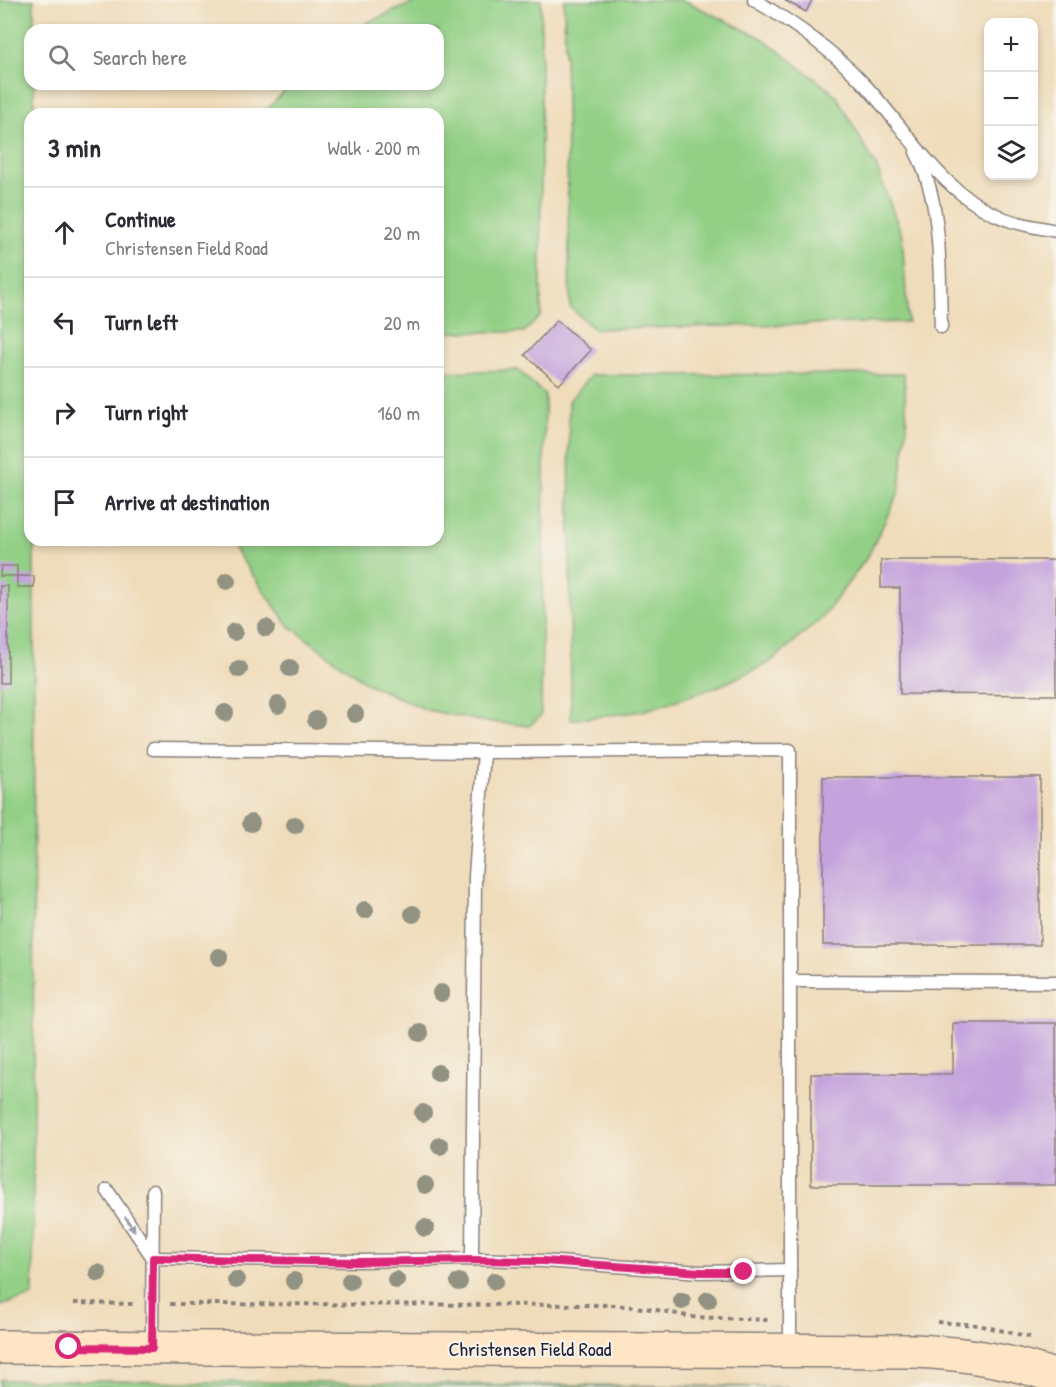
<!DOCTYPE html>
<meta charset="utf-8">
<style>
:root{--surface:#fff;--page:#f7f7f7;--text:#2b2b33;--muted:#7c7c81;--line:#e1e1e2}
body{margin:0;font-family:"Patrick Hand",sans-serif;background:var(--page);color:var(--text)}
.controls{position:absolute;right:18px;top:18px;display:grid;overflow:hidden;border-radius:12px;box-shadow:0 3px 9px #0003}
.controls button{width:54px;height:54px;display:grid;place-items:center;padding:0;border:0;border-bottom:2px solid var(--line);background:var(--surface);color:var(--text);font:30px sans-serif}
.stop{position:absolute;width:18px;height:18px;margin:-14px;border:4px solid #db2777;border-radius:50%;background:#fff}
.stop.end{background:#db2777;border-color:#fff;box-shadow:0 2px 6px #0008}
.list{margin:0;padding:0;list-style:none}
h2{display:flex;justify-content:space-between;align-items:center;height:78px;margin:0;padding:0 24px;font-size:26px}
h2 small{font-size:20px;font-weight:400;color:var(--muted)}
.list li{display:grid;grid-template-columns:39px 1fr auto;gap:18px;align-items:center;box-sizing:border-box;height:90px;padding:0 24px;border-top:2px solid var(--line)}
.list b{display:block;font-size:22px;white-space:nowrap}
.list p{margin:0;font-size:20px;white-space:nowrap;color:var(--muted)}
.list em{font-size:20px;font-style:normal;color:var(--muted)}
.icon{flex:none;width:33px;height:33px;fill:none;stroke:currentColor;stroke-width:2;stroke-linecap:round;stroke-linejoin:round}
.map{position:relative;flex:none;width:1056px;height:1387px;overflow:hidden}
.search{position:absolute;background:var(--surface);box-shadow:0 3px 9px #0003;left:24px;top:24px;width:420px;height:66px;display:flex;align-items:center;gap:15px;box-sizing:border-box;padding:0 21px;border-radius:18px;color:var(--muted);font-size:22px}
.panel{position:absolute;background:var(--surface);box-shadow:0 3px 9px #0003;left:24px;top:108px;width:420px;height:438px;border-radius:18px}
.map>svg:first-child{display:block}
.green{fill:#93d086;stroke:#5a7960;stroke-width:1.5}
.building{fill:#c4a3dd}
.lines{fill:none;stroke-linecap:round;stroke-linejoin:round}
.lane-casing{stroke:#887f7a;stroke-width:15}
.secondary-casing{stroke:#887f7a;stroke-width:36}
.path{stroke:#887f7a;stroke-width:4;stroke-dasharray:4.5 4.5;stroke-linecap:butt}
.lane{stroke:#fff;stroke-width:12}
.secondary{stroke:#fde5c5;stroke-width:33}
.tree{fill:#919281}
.oneway{fill:#9c9ca7}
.route{stroke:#db2777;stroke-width:8}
.labels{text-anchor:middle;stroke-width:4.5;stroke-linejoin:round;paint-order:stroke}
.street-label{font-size:20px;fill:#22223b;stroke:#f7f3e8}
</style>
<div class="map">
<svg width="1056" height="1387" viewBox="0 0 1056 1387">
<rect width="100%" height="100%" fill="#f7f3e8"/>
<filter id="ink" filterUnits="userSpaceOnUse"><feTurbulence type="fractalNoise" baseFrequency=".0167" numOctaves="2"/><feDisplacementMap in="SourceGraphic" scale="12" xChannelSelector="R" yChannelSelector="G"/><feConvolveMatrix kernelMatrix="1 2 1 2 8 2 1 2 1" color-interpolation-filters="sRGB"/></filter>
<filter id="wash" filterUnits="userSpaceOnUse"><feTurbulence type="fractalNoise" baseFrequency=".008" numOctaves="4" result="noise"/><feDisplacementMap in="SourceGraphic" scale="24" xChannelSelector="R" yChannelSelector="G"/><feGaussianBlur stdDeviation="1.35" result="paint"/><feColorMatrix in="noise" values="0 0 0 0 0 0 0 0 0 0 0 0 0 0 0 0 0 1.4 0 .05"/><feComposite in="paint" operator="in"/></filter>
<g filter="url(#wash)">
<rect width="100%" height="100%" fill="#efdcba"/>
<g class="green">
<path d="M0 0H34V30H30V84H34V114H30V540H34L33 1296 0 1306Z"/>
<path d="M420 0H541V316L524 332H438V114H263L291 84H438V30H356L366 23Z"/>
<path d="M564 0H683L762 38 836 95 877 168 902 236 908 322 594 329 570 307Z"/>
<path d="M518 370 545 395 541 716 529 726 481 721 427 710 368 684 288 625 228 540H438V372Z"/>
<path d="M904 374 907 427 899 492 868 556 823 617 769 663 717 687 643 711 571 720 569 401 591 375Z"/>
<path d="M0 1380 788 1387H0Z"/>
</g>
<g id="blocks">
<g class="building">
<path d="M784 0H812L806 12Z"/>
<path d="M557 320 591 350 559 385 525 355Z"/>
<path d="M881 560H1056V695L900 694V588H881Z"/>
<path d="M1 566H17V576H0Z"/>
<rect x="17" y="576" width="17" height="11"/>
<rect x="0" y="586" width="8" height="97"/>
<rect x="823" y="777" width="217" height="168"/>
<path d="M953 1023H1056V1185H811V1074H953Z"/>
</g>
</g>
</g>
<g filter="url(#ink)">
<use href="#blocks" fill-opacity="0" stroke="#887f7a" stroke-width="1.5"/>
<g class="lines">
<g class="lane-casing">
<g id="lane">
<path d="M754 0C794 23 831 49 863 83 908 130 939 193 1003 218 1019 225 1038 227 1056 231"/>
<path d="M916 152C943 205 939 269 941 327"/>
<path d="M153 749 484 752 790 750V1348"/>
<path d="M790 981 1056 982"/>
<path d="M107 1190 153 1258"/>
<path d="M153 1258 359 1261 472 1259 543 1261 701 1272 790 1270"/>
<path d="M472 1259 475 876 484 752"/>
<path d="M152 1346 153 1191"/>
</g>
</g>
<g class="secondary-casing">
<path id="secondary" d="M0 1347 913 1351C962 1353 1010 1360 1056 1377"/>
</g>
<g class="path">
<path d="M74 1303 135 1304"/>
<path d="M170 1304 614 1305 652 1309 692 1317 770 1320"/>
<path d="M937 1322 978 1325 1030 1337"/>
</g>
<use href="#lane" class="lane"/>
<use href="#secondary" class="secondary"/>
</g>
<g class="tree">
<circle cx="227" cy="581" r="9"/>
<circle cx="266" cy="628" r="9"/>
<circle cx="234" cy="632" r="9"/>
<circle cx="290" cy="668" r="9"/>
<circle cx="239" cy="669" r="9"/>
<circle cx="278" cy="705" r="9"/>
<circle cx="225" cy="713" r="9"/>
<circle cx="355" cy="714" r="9"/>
<circle cx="316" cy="720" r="9"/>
<circle cx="251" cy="823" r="9"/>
<circle cx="295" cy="825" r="9"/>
<circle cx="365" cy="910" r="9"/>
<circle cx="413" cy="914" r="9"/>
<circle cx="219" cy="957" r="9"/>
<circle cx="441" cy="993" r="9"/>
<circle cx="420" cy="1033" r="9"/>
<circle cx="438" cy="1073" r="9"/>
<circle cx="423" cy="1113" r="9"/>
<circle cx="440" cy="1146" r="9"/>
<circle cx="425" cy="1185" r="9"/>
<circle cx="425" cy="1228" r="9"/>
<circle cx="98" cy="1273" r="9"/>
<circle cx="236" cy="1280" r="9"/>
<circle cx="396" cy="1280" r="9"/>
<circle cx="294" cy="1281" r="9"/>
<circle cx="350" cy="1281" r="9"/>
<circle cx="495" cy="1281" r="9"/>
<circle cx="459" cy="1282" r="9"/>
<circle cx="708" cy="1300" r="9"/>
<circle cx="682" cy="1301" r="9"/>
</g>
<defs><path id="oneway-solid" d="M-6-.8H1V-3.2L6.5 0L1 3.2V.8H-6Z" transform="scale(1.5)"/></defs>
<use class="oneway" href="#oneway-solid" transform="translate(130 1224) rotate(56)"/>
</g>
<g class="lines" filter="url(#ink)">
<path class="route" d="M69 1347 152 1348 153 1258 358 1262 472 1260 543 1261 701 1272H744"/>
</g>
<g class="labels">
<g class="street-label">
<text x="530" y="1356">Christensen Field Road</text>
</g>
</g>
</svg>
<div class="controls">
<button>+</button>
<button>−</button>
<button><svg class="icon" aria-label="layers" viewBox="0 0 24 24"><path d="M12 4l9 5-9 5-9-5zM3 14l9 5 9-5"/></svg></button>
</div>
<div class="stop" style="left:69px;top:1347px"></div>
<div class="stop end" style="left:744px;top:1272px"></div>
<div class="search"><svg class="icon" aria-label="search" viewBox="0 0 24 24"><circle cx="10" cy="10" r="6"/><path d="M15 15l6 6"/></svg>Search here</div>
<section class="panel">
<h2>3 min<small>Walk · 200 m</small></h2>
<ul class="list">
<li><svg class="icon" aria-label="ahead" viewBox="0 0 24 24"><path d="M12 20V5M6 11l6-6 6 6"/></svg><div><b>Continue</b><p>Christensen Field Road</p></div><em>20 m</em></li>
<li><svg class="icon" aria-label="left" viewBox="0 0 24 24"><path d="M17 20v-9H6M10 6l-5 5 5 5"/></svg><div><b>Turn left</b></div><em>20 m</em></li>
<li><svg class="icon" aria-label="right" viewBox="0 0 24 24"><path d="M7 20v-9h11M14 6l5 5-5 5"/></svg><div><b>Turn right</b></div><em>160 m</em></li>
<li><svg class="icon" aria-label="arrive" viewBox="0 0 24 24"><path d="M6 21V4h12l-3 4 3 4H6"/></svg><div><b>Arrive at destination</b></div></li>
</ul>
</section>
</div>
